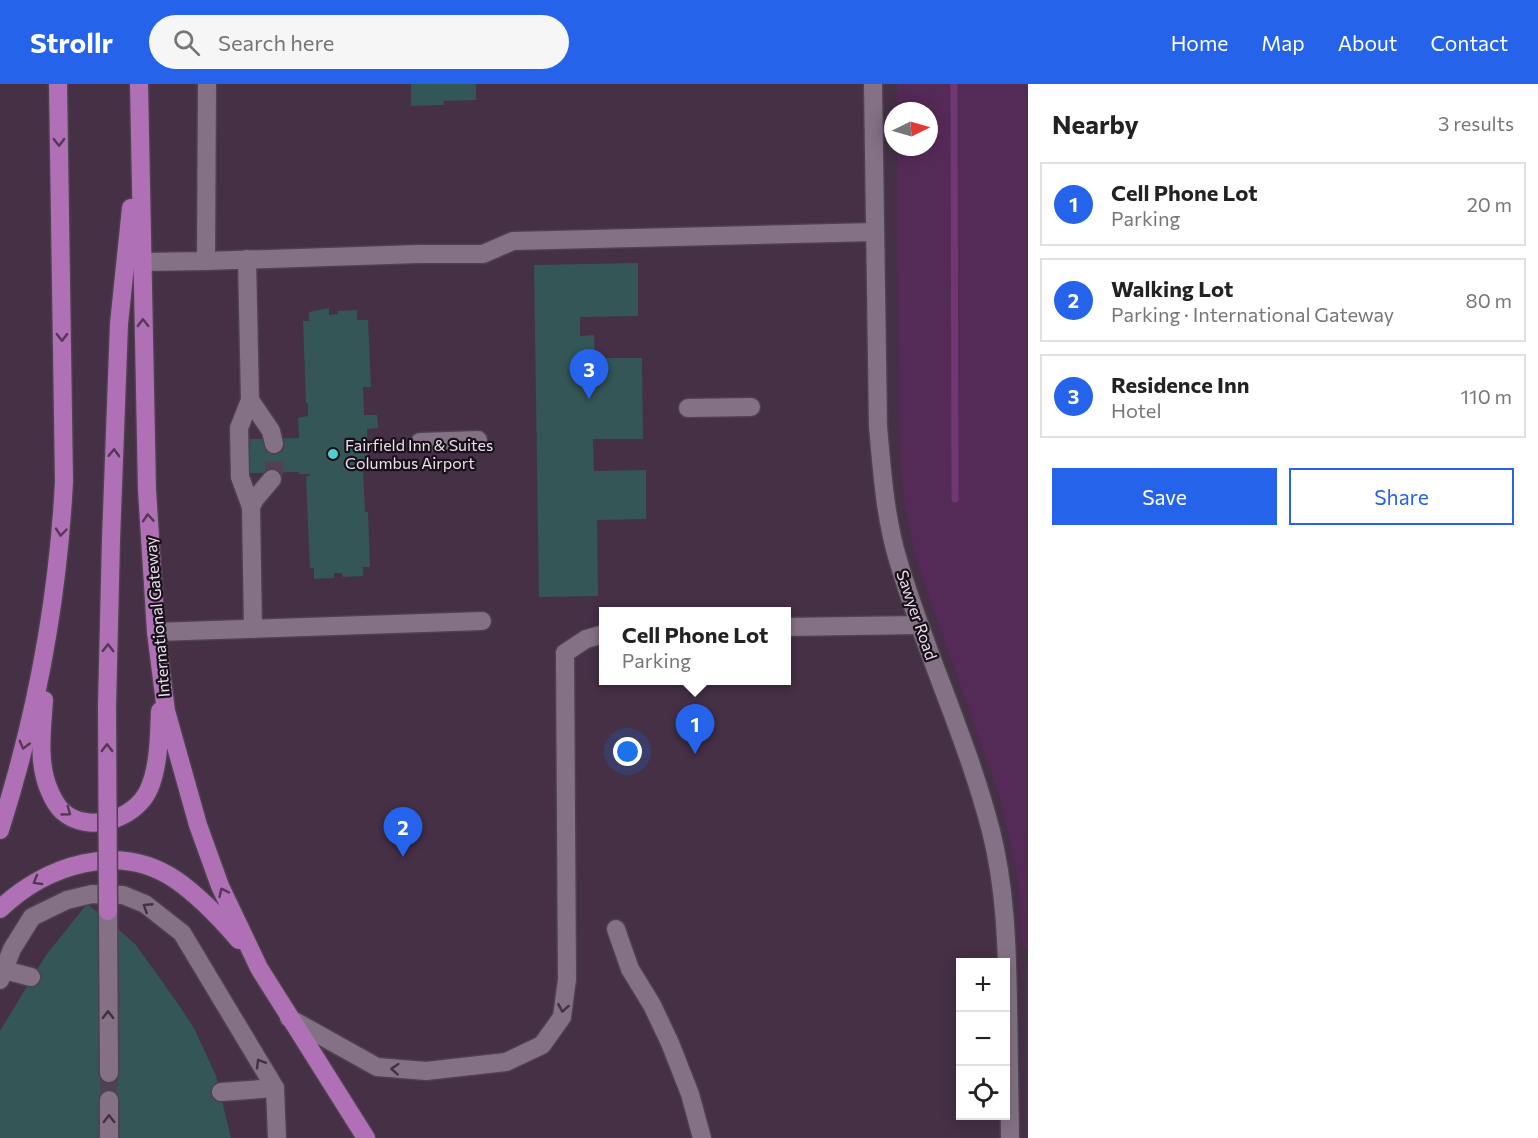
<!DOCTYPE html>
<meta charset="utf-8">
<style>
:root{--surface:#fff;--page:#f6f6f6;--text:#222;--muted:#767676;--line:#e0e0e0;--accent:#2563eb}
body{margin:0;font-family:Commissioner,sans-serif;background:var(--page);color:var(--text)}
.controls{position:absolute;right:18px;bottom:18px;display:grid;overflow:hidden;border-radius:0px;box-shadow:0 3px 15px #0003}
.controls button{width:54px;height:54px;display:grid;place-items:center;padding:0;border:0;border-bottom:2px solid var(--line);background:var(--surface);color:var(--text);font:30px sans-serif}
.compass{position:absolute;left:884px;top:18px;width:54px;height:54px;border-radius:50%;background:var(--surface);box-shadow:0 3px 15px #0003;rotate:85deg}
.you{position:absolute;left:628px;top:668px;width:21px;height:21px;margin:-15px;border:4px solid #fff;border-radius:50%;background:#1a73e8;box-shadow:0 0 0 9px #1a73e833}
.badge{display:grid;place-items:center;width:39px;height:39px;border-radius:50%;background:var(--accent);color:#fff;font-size:20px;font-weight:700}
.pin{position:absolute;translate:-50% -50px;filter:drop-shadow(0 2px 3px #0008)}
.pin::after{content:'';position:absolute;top:32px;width:21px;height:18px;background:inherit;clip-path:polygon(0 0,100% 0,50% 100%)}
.popup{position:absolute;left:599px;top:523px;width:192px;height:78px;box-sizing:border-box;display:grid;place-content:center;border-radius:0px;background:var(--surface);filter:drop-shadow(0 2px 4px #0005);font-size:20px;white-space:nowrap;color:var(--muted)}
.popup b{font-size:22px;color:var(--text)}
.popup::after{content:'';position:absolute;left:50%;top:100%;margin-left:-12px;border:12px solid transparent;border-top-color:var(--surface)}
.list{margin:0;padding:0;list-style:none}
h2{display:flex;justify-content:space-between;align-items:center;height:78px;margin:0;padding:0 24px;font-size:26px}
h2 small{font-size:20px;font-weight:400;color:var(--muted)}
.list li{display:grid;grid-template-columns:39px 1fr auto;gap:18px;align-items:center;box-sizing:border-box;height:84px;margin:0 12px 12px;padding:0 12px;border:2px solid var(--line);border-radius:0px}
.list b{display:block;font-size:22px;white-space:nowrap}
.list p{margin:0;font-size:20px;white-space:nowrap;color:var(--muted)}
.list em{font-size:20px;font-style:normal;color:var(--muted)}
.actions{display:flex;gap:12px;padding:18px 24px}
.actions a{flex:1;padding:14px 0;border:2px solid var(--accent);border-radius:0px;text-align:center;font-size:21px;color:var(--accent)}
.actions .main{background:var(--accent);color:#fff}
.icon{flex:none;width:33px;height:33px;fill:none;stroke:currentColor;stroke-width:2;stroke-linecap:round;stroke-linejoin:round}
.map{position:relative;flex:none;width:1028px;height:1054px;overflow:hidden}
header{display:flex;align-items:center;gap:36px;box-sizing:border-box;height:84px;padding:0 30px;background:var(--accent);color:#fff}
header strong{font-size:28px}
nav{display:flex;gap:33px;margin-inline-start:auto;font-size:21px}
.search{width:420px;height:54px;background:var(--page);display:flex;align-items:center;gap:15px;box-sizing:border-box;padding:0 21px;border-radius:33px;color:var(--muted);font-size:22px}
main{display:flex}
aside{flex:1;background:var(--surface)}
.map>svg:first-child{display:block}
.built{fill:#453046;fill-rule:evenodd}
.green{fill:#542a57}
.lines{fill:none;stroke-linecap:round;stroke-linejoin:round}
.stream{stroke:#713775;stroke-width:7}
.building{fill:#355656}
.minor-tunnel{stroke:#514152;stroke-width:18;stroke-dasharray:18 9;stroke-linecap:butt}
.minor-casing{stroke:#4e414f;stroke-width:21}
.major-casing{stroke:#4e414f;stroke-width:21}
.minor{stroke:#847185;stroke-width:18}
.major{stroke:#b070b5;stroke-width:18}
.major-bridge-casing{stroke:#4e414f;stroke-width:21;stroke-linecap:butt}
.major-bridge{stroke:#b070b5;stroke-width:18}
.oneway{stroke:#553757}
.oneway2{stroke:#3e333f}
.poi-dot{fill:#52cdcf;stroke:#191119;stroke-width:2}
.labels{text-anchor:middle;stroke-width:4.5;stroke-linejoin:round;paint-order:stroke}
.poi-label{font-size:16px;fill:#ebe1ec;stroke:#191119;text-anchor:start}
.street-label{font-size:16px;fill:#ebe1ec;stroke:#191119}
</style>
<header>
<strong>Strollr</strong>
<div class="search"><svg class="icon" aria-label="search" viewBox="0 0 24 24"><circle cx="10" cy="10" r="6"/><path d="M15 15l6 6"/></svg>Search here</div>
<nav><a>Home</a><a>Map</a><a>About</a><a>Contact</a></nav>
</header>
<main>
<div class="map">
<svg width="1028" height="1054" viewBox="0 0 1028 1054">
<rect width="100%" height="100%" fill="#362537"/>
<path class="built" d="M0 0H1028V1054H0ZM893 27H929V63H893ZM604 528H786V596H604ZM960 878H1005V1032H960Z"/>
<path class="green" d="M897 0H1028V908V864H1023L1018 794 1000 714 916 475 905 423 901 384 899 282 897 63H929V27H896Z"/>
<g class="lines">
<path class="stream" d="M954 0 955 415"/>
</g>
<g class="building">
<path d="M411 0H476V16L443 17 444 21 411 22Z"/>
<path d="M638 179V232L580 233V252L594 251 595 274H642L643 355H593L594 387 646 386V435L597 436 598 512 539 513 534 181Z"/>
<path d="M329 224V231L338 230V227L357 226V236H368L371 303H363L364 331H377L378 344 367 345 369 387H363L365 428H368L370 483H363V492L343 493 342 489H334V494L314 495V484H310L306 393 311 390H299V388L250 389 249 355 299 354 298 334 308 332V319H306L303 237H309V228Z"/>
<path d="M87 820 108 836 136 861 181 924 195 946 216 992 231 1054H0V947L46 871Z"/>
</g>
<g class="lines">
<g class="minor-tunnel">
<path d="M272 395 274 389V360"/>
<path d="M109 989V1016"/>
</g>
<g class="minor-casing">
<g id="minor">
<path d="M873 0 878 342C882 387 885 433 898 476 925 568 967 654 991 747 1005 802 1007 860 1008 918 1009 963 1009 1009 1010 1054"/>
<path d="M247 175 250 316 239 344 240 393 251 423 253 545"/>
<path d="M206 177 418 170H483L513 157 875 148"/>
<path d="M141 178 206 177 207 0"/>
<path d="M250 316 271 347 274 360"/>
<path d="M688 324 751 323"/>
<path d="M420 358 478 356"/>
<path d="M251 423 255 415 272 395"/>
<path d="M786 543 919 541"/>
<path d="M156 548 482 537"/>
<path d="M108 827 109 989"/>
<path d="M616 845 630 885 652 921 670 959 690 1010 702 1054"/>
<path d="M4 886 31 893"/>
<path d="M0 896 12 865 32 833 67 816 92 810 123 811 145 820 182 849 275 1004 277 1054"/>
<path d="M289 934 377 983 426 987 506 978 542 961 562 933 567 895 565 569 586 555 604 550"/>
<path d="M221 1008 275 1004"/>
<path d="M109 1016V1054"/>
</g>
</g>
<g class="major-casing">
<g id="major">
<path d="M139 0 147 406 156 548 166 627 198 741 220 802 259 884 366 1054"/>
<path d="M44 616C42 646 37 680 50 708 53 715 57 722 62 727 88 751 136 735 149 705 159 682 159 652 160 627"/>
<path d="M107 622 111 456 119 240 131 124"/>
<path d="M0 746C36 633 58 516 64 397L58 0"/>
<path d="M0 825C46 781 119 757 176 796 199 812 220 834 239 856"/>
</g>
</g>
<use href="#minor" class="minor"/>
<use href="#major" class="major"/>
<g class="major-bridge-casing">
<path id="major-bridge" d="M107 622 108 827"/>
</g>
<use href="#major-bridge" class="major-bridge"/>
</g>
<defs><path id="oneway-chevron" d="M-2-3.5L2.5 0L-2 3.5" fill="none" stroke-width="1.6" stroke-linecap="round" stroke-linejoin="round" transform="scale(1.5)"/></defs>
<g class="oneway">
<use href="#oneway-chevron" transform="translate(59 58) rotate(89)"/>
<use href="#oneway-chevron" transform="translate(143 239) rotate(-91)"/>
<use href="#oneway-chevron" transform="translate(62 253) rotate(89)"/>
<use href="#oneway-chevron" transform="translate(114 369) rotate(-88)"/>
<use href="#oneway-chevron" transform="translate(148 434) rotate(-94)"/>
<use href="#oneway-chevron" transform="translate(61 448) rotate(95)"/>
<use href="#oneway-chevron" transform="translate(108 564) rotate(-89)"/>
<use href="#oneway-chevron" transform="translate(24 661) rotate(105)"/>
<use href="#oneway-chevron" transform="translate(107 664) rotate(-90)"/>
<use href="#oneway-chevron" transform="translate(67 728) rotate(36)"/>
<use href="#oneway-chevron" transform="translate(37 797) rotate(150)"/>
<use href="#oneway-chevron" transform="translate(223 808) rotate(-115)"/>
</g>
<g class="oneway2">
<use href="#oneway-chevron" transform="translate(147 823) rotate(-147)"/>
<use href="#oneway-chevron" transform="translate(563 924) rotate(100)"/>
<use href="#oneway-chevron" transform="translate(108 931) rotate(-90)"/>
<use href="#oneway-chevron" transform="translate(260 979) rotate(-121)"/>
<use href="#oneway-chevron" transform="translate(395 985) rotate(-176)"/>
<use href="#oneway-chevron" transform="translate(109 1035) rotate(-90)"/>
</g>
<circle class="poi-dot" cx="333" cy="370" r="6"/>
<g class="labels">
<g class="poi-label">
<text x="345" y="367">Fairfield Inn &amp; Suites<tspan x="345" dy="18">Columbus Airport</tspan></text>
</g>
<g class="street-label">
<text transform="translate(917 531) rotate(71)" y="6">Sawyer Road</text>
<text transform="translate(157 533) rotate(-95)" y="6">International Gateway</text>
</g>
</g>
</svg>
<div class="controls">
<button>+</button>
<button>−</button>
<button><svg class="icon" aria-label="locate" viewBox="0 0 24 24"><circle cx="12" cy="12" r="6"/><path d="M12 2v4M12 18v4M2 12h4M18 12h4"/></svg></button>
</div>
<svg class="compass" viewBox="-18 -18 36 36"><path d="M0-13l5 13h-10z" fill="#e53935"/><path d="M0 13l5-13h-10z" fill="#767676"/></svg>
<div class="you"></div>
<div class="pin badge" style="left:695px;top:670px">1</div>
<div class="popup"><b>Cell Phone Lot</b>Parking</div>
<div class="pin badge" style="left:403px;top:773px">2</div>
<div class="pin badge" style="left:589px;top:315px">3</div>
</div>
<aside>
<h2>Nearby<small>3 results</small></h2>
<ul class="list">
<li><span class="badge">1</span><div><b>Cell Phone Lot</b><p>Parking</p></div><em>20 m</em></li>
<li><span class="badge">2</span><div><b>Walking Lot</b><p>Parking · International Gateway</p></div><em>80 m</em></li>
<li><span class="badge">3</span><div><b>Residence Inn</b><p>Hotel</p></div><em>110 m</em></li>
</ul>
<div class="actions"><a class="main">Save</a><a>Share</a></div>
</aside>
</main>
